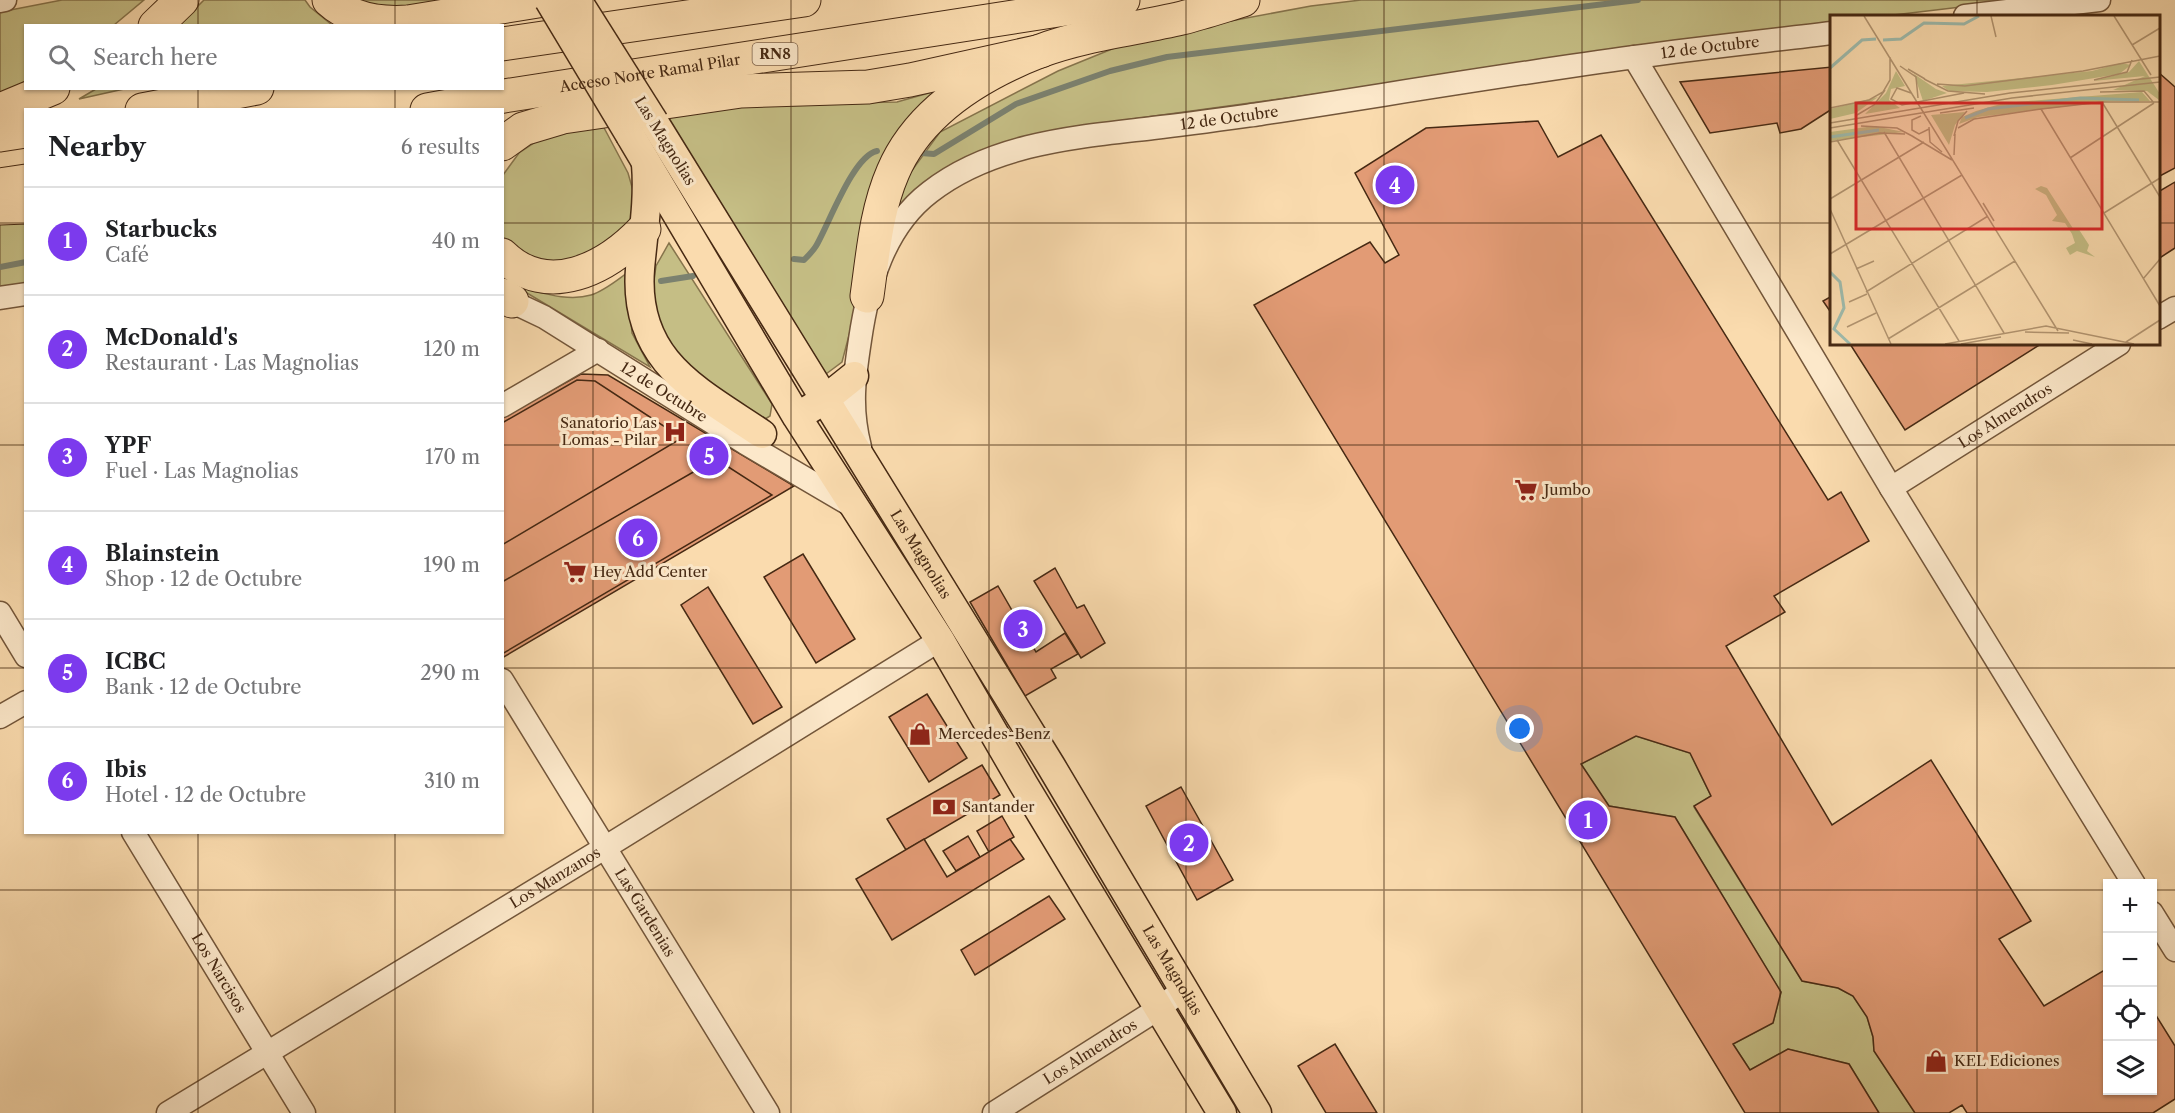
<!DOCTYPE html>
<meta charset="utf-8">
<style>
:root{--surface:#fff;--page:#f6f6f6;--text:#202124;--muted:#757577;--line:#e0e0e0;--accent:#7c3aed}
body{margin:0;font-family:"Libre Caslon Text",serif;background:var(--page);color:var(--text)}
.controls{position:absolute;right:18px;bottom:18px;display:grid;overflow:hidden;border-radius:0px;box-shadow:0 2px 4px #0004}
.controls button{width:54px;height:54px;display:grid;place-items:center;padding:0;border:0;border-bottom:2px solid var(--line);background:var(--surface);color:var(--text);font:30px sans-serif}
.you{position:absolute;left:1520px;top:729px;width:21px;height:21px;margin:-15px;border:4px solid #fff;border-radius:50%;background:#1a73e8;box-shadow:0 0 0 9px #1a73e833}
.badge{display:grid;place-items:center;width:39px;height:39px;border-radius:50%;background:var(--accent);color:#fff;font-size:20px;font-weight:700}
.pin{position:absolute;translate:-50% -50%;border:3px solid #fff;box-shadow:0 2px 6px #0006}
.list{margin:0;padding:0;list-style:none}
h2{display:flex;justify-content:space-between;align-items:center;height:78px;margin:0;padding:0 24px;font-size:26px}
h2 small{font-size:20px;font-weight:400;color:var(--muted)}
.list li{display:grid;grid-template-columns:39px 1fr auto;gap:18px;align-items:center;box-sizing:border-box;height:108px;padding:0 24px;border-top:2px solid var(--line)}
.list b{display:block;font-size:22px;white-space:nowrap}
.list p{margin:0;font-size:20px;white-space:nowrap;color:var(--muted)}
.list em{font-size:20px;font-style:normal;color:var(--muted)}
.icon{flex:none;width:33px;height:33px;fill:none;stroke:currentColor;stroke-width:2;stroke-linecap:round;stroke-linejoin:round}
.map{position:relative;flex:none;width:2175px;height:1113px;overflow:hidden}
.search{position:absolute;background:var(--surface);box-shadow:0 2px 4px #0004;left:24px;top:24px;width:480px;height:66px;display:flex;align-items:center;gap:15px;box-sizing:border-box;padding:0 21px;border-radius:0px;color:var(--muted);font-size:22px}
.panel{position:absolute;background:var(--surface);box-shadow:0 2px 4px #0004;left:24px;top:108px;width:480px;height:726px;border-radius:0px}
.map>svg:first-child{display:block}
.green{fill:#c5be85;stroke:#86744c;stroke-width:1.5}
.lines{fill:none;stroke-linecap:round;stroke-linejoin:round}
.stream{stroke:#7b816f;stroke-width:6}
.building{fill:#e29b75;stroke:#462913;stroke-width:1.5}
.minor-casing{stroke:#73563a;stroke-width:25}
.major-casing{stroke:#462913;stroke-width:31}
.highway-casing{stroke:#462913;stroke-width:35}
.minor{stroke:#fce8ca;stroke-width:22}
.major{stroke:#fadbae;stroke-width:28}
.highway{stroke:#fadbae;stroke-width:33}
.major-bridge-casing{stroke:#462913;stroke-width:31;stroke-linecap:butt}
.major-bridge{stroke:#fadbae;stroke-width:28}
.grid{fill:none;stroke:#462913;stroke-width:1.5;stroke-opacity:0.55}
.labels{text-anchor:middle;stroke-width:6;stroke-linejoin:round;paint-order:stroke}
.shield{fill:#fce8ca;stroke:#7d624a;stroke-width:1.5}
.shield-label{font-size:14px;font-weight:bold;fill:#462913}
.street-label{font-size:15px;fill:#462913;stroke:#fce8ca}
.poi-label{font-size:15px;fill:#462913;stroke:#fce8ca;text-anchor:start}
.inset-river{fill:none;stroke:#9ebbad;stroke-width:3}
.inset-road{fill:none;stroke:#b29470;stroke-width:1.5}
.view{fill:#d62828;fill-opacity:0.15;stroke:#d62828;stroke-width:3}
.inset-edge{fill:none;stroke:#462913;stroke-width:3}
</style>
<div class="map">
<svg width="2175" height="1113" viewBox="0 0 2175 1113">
<rect width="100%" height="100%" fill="#fadbae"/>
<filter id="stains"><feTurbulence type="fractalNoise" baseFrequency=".00333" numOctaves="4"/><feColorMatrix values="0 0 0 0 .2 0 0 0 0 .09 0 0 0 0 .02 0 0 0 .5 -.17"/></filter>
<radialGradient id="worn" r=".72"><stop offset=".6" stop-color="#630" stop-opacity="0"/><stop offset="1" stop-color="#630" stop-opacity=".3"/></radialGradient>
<g class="green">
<path d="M62 0H144L114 25 26 26 25 83 0 95V12Z"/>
<path d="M204 0H305L310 7 332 25 178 26Z"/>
<path d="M344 0H510L434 14Z"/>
<path d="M1361 0H2020L1885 16H1832L1831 24 1081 126 949 169 912 193 893 215 902 184 940 132 1058 71 1139 38 1311 6Z"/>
<path d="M968 82 937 99 853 320 842 362 826 374 664 114 741 105 897 102Z"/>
<path d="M96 89V88L124 89 79 99Z"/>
<path d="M602 124 628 173 634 194 630 225 611 248 561 268 512 251 503 237V175L519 153 540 139Z"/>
<path d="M25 217V287L0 291V218Z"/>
<path d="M669 243 772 404 770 416 762 421 684 365 666 337 656 314 653 287 656 266Z"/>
<path d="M627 273 632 333 650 367 517 287C540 292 567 302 591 295 604 291 616 281 627 273Z"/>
<path d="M1636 736 1690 753 1711 796 1694 807 1802 981 1838 988 1853 996 1867 1017 1873 1037 1874 1051 1915 1113H1879L1849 1064 1788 1049 1750 1070 1733 1044 1773 1023 1781 992 1675 817 1609 806 1581 764Z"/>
</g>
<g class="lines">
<g class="stream">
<path d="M921 153 934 154 1016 104 1110 71 1167 57 1638 0"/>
<path d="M794 259 804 260C808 256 813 251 816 246 829 224 853 156 877 151"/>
<path d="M0 267 26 262"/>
<path d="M661 281 693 276"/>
</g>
</g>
<g class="building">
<path d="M1832 67V109L1801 129 1780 133 1777 123 1710 133 1680 82Z"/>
<path d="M2158 72 2175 87V168L2158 177Z"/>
<path d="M1538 121 1558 157 1601 135 1828 500 1841 492 1869 541 1774 596 1785 612 1726 646 1832 825 1931 760 2031 921 1999 939 2044 1006 2108 968V1090H2152V1009L2175 1046V1099L2153 1113H1967L1962 1105 1949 1113H1915L1874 1051 1873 1037 1867 1017 1853 996 1838 988 1802 981 1694 806 1711 796 1690 753 1636 736 1581 764 1609 806 1675 817 1781 992 1773 1023 1733 1044 1750 1070 1788 1049 1849 1064 1879 1113H1745L1254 305 1370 242 1385 263 1399 255 1355 173 1426 128Z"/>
<path d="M2175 182V248L2158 259V192Z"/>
<path d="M1832 296V314L1823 301Z"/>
<path d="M1850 344H2041L1905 430Z"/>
<path d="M581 374 608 375 794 486 502 658V418Z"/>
<path d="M577 380 595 381 682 438 502 545V423Z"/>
<path d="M716 459 772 495 502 654V582Z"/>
<path d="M803 554 855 639 816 663 764 577Z"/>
<path d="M1055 568 1077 608 1084 605 1105 643 1081 658 1034 581Z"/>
<path d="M998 586 1036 652 1065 633 1078 654 1051 669 1056 678 1025 696 970 602Z"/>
<path d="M708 587 782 707 753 724 681 605Z"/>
<path d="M927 694 967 758 929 782 889 717Z"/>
<path d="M982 765 1000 795 906 850 887 819Z"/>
<path d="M1181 787 1233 880 1197 900 1146 806Z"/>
<path d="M1002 816 1014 837 989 852 977 831Z"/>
<path d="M968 836 980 857 956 871 943 851Z"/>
<path d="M924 839 947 877 1010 839 1024 859 892 940 856 879Z"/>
<path d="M1049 896 1065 919 975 975 961 950Z"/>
<path d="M1335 1044 1377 1113H1326L1298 1066Z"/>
</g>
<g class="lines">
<g class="minor-casing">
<g id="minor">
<path d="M0 1 5 0"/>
<path d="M1965 16 2099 0"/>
<path d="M1634 57 1891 488 2134 884"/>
<path id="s1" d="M502 297 544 317 745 443 854 507"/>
<path d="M0 298 26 294"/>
<path d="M2158 318 2175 308"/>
<path d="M502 406 598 350"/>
<path id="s2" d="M860 447C850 408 854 379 860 340 868 285 884 227 930 192 993 143 1077 137 1153 128 1189 124 1224 119 1260 114 1385 95 1509 74 1635 57 1700 48 1766 41 1832 33"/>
<path id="s3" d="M1891 488 2119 344"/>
<path d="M0 613 26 656"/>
<path id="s4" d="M502 680 768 1113"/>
<path d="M0 717 26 702"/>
<path id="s5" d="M133 832 304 1113"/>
<path d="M2152 913 2175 950"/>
<path id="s6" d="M168 1113 606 847 940 640"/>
<path id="s7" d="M994 1113 1158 1009 1184 989"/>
</g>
</g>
<g class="major-casing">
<g id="major">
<path id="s8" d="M654 122 1051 766 1257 1113"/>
<path d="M630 135 797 417 940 640 1024 785 1222 1113"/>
<path d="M646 164C649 200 643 234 640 269 633 361 697 390 762 434"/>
<path d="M808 410 824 400 854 376"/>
</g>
</g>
<g class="highway-casing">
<g id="highway">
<path d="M329 0C351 20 379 24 408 22L544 0"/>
<path d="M155 26 182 0"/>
<path d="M502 44 804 0"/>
<path d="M0 110 53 88"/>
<path d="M142 110 257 88"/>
<path id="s9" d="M427 110 504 96 1123 0"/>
<path d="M0 135 26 131"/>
<path d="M502 144 523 129 563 117 741 91 868 87 910 80 1041 51"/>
<path d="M0 185 26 181"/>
<path d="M0 208 26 207"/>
<path d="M502 255C548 300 607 268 644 229"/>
<path d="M502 295 512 301"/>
<path d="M867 296C873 254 876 211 893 172 919 111 981 74 1040 51 1086 34 1135 29 1182 18 1202 13 1223 6 1243 0"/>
</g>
</g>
<use href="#minor" class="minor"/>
<use href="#major" class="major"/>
<use href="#highway" class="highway"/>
<g class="major-bridge-casing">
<g id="major-bridge">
<path d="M549 0 630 135"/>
<path d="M577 0 654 122"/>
</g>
</g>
<use href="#major-bridge" class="major-bridge"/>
</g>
<path class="grid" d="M198 0V26M395 0V26M593 0V1113M791 0V1113M989 0V1113M1186 0V1113M1384 0V1113M1582 0V1113M1780 0V1113M1977 0V16M198 88V110M395 88V110M0 223H26M502 223H1832M2158 223H2175M1977 344V1113M0 445H26M502 445H2175M0 668H26M502 668H2175M198 832V1113M395 832V1113M0 890H2108M2152 890H2175"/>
<defs>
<g id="hospital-bare" transform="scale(1.8)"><path d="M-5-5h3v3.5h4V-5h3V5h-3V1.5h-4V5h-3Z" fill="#8f2418" stroke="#fce8ca" stroke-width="2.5" paint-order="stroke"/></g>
<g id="supermarket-bare" transform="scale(1.8)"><path d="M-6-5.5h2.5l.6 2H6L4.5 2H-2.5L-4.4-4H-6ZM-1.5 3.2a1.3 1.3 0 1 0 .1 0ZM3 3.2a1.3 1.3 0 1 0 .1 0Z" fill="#8f2418" stroke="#fce8ca" stroke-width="2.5" paint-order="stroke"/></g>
<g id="shop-bare" transform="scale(1.8)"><path d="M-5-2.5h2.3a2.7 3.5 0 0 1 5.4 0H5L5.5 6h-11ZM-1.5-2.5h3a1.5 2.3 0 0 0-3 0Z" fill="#8f2418" stroke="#fce8ca" stroke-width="2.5" paint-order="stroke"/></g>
<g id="bank-bare" transform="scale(1.8)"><path d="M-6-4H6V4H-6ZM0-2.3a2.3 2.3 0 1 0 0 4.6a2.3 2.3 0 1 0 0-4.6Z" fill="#8f2418" stroke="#fce8ca" stroke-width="2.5" paint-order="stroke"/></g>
</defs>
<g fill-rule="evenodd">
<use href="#hospital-bare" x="675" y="432"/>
<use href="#supermarket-bare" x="1526" y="490"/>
<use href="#supermarket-bare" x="575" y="572"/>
<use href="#shop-bare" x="920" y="734"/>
<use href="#bank-bare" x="944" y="807"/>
<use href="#shop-bare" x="1936" y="1061"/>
</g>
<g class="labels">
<rect class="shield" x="752.5" y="43" width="45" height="22" rx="4.5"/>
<g class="shield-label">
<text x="775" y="59">RN8</text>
</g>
<g class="street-label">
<text dy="5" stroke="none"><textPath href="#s2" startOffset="1074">12 de Octubre</textPath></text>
<text dy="5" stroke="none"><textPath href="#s9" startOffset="226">Acceso Norte Ramal Pilar</textPath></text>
<text dy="5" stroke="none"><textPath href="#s2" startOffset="588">12 de Octubre</textPath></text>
<text transform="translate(665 141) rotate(58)" y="5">Las Magnolias</text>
<text dy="5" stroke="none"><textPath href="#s1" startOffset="188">12 de Octubre</textPath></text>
<text dy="5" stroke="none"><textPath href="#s3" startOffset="135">Los Almendros</textPath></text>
<text dy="5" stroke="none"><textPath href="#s8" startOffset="508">Las Magnolias</textPath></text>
<text dy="5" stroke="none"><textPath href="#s6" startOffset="453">Los Manzanos</textPath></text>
<text dy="5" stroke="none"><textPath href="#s4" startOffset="273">Las Gardenias</textPath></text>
<text dy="5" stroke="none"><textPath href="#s8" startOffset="994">Las Magnolias</textPath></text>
<text dy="5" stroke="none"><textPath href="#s5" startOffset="165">Los Narcisos</textPath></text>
<text dy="5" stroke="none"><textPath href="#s7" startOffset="114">Los Almendros</textPath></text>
</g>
<g class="poi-label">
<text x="657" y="428" text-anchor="end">Sanatorio Las<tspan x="657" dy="17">Lomas - Pilar</tspan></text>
<text x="1544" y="495">Jumbo</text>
<text x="593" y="577">Hey Add Center</text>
<text x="938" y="739">Mercedes-Benz</text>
<text x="962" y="812">Santander</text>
<text x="1954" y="1066">KEL Ediciones</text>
</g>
</g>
<g transform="translate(1830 15)">
<rect width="330" height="330" fill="#fadbae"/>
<path d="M309 46 330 79 329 85 317 76 283 75 315 61 263 66 299 57ZM291 48 301 50 289 59 222 70 157 77 119 76 112 71 262 56ZM66 56 75 71 61 74 59 85 70 93 35 99 56 78ZM84 59 106 74 117 78 93 86ZM312 77 320 86H281L148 102 129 109 132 102 146 96 174 88ZM48 82 26 98 0 104V94ZM135 97 125 110 119 130 101 100ZM44 111 74 117 0 126V117ZM211 171 217 173 244 215 248 213 259 230 257 236 265 242 247 236 240 240 236 233 245 228 242 219 235 208 222 206 227 200 216 180 205 174Z" fill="#c5be85"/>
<path class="inset-river" d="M53 25 71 24 94 8 134 9 149 1M0 53 32 25 46 24M135 103 158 94 250 83 309 85M0 122 49 115M0 257 10 267 14 293 4 314 20 329"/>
<path class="inset-road" d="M34 1 66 53M161 1 166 22M284 1 321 60M302 30 330 13M70 51 86 62 88 83M66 53 228 316M78 54 95 64M94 64 118 76 155 79M264 65 297 57 302 45M107 69 135 71 253 56 330 41M270 77 314 76 324 88M81 78 67 73 61 84 72 90 134 78M272 87 330 182M0 93 39 85 53 77 60 65V42M211 94 330 291M110 98 144 93M27 100 44 90 55 75M91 101 82 105V115L89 119 99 114M0 108 180 78 330 62M31 111 67 113 84 122M99 112 100 127 112 137M0 113 182 83 330 67M128 113 144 104 211 94 272 87H330M54 117 174 318M82 121 122 145M124 121 128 106 137 96M7 125 129 326M0 127 50 118 75 119M124 140 125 119M240 143 324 88M0 184 94 127M153 188 164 206M0 194 61 329M274 198 330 163M0 239 132 160M26 254 44 246M313 264 330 244M36 277 158 201M19 287 37 279M17 312 46 298M195 317 239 318M58 324 185 246M243 325 262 329M296 327 330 305M115 329 216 311 304 329M131 329 171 322"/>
<path class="view" d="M26 88H272V214H26Z"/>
<rect width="330" height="330" class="inset-edge"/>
</g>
<rect width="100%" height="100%" filter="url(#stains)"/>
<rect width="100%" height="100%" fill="url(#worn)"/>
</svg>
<div class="controls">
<button>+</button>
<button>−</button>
<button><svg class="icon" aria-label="locate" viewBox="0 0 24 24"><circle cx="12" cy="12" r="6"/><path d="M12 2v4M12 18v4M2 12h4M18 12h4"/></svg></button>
<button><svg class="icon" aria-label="layers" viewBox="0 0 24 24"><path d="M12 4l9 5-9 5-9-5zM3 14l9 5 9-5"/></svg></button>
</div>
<div class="you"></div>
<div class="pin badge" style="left:1588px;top:820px">1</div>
<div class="pin badge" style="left:1189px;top:843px">2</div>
<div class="pin badge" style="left:1023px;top:629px">3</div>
<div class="pin badge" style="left:1395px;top:185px">4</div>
<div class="pin badge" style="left:709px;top:456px">5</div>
<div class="pin badge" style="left:638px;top:538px">6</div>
<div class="search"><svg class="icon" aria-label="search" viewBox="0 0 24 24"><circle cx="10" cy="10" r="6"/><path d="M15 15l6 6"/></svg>Search here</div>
<section class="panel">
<h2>Nearby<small>6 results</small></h2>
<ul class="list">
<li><span class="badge">1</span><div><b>Starbucks</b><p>Café</p></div><em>40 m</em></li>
<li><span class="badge">2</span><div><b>McDonald's</b><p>Restaurant · Las Magnolias</p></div><em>120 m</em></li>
<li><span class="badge">3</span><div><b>YPF</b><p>Fuel · Las Magnolias</p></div><em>170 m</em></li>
<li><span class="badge">4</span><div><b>Blainstein</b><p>Shop · 12 de Octubre</p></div><em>190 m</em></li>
<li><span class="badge">5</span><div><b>ICBC</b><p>Bank · 12 de Octubre</p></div><em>290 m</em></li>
<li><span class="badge">6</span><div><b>Ibis</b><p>Hotel · 12 de Octubre</p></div><em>310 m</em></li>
</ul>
</section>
</div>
